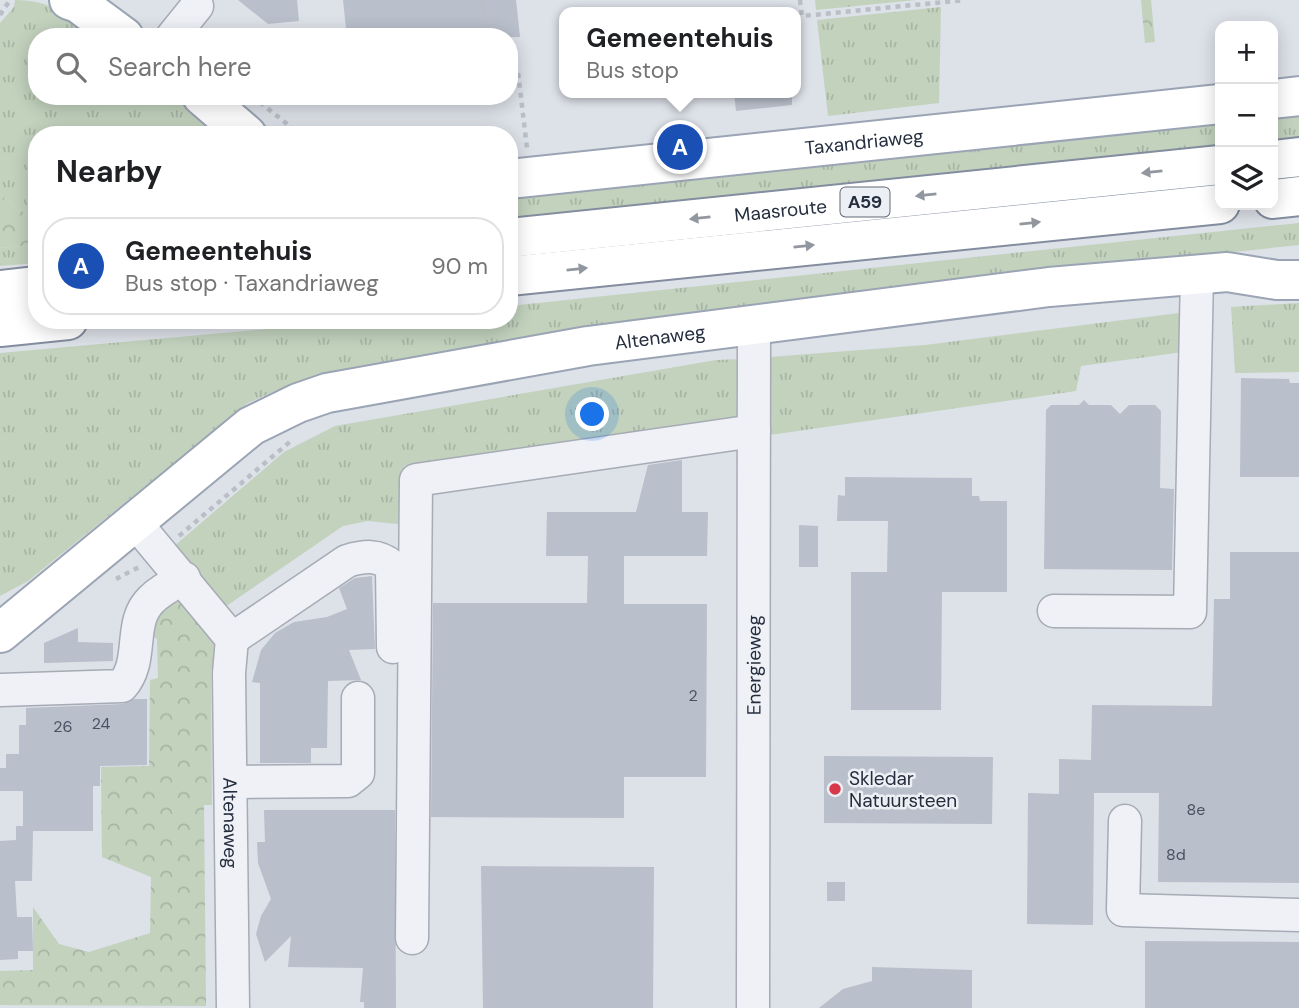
<!DOCTYPE html>
<meta charset="utf-8">
<style>
:root{--surface:#fff;--page:#f6f6f6;--text:#202124;--muted:#757577;--line:#e0e0e0;--accent:#2563eb}
body{margin:0;font-family:"DM Sans",sans-serif;background:var(--page);color:var(--text)}
.controls{position:absolute;right:21px;top:21px;display:grid;overflow:hidden;border-radius:14px;box-shadow:0 4px 18px #0003}
.controls button{width:63px;height:63px;display:grid;place-items:center;padding:0;border:0;border-bottom:2px solid var(--line);background:var(--surface);color:var(--text);font:35px sans-serif}
.you{position:absolute;left:593px;top:415px;width:24px;height:24px;margin:-18px;border:5px solid #fff;border-radius:50%;background:#1a73e8;box-shadow:0 0 0 10px #1a73e833}
.badge{display:grid;place-items:center;width:46px;height:46px;border-radius:50%;background:var(--accent);color:#fff;font-size:23px;font-weight:700}
.pin{position:absolute;translate:-50% -50%;border:4px solid #fff;box-shadow:0 2px 7px #0006}
.popup{position:absolute;left:559px;top:7px;width:242px;height:91px;box-sizing:border-box;display:grid;place-content:center;border-radius:14px;background:var(--surface);filter:drop-shadow(0 2px 5px #0005);font-size:23px;white-space:nowrap;color:var(--muted)}
.popup b{font-size:26px;color:var(--text)}
.popup::after{content:'';position:absolute;left:50%;top:100%;margin-left:-14px;border:14px solid transparent;border-top-color:var(--surface)}
.list{margin:0;padding:0;list-style:none}
h2{display:flex;justify-content:space-between;align-items:center;height:91px;margin:0;padding:0 28px;font-size:30px}
h2 small{font-size:23px;font-weight:400;color:var(--muted)}
.list li{display:grid;grid-template-columns:46px 1fr auto;gap:21px;align-items:center;box-sizing:border-box;height:98px;margin:0 14px 14px;padding:0 14px;border:2px solid var(--line);border-radius:28px}
.list b{display:block;font-size:26px;white-space:nowrap}
.list p{margin:0;font-size:23px;white-space:nowrap;color:var(--muted)}
.list em{font-size:23px;font-style:normal;color:var(--muted)}
.icon{flex:none;width:38px;height:38px;fill:none;stroke:currentColor;stroke-width:2;stroke-linecap:round;stroke-linejoin:round}
.map{position:relative;flex:none;width:1299px;height:1008px;overflow:hidden}
.search{position:absolute;background:var(--surface);box-shadow:0 4px 18px #0003;left:28px;top:28px;width:490px;height:77px;display:flex;align-items:center;gap:18px;box-sizing:border-box;padding:0 24px;border-radius:28px;color:var(--muted);font-size:26px}
.panel{position:absolute;background:var(--surface);box-shadow:0 4px 18px #0003;left:28px;top:126px;width:490px;height:203px;border-radius:28px}
.map>svg:first-child{display:block}
.grass{fill:url(#grass-tufts)}
.forest{fill:url(#forest-crowns)}
.building{fill:#b9bfcb}
.lines{fill:none;stroke-linecap:round;stroke-linejoin:round}
.minor-casing{stroke:#a6abb5;stroke-width:35}
.major-casing{stroke:#9ba4b4;stroke-width:42}
.highway-casing{stroke:#838d9f;stroke-width:42}
.path{stroke:#babec6;stroke-width:4.5;stroke-dasharray:5 5;stroke-linecap:butt}
.minor{stroke:#eff1f6;stroke-width:32}
.major{stroke:#fff;stroke-width:38}
.highway{stroke:#fff;stroke-width:38}
.oneway{fill:#92969f}
.poi-dot{fill:#d7384a;stroke:#ecf0f5;stroke-width:2.5}
.labels{text-anchor:middle;stroke-width:5;stroke-linejoin:round;paint-order:stroke}
.number-label{font-size:16px;fill:#4a5262}
.shield{fill:#ecf0f5;stroke:#616876;stroke-width:2}
.shield-label{font-size:18px;font-weight:bold;fill:#252e3f}
.street-label{font-size:19px;fill:#252e3f;stroke:#ecf0f5}
.poi-label{font-size:19px;fill:#252e3f;stroke:#ecf0f5;text-anchor:start}
</style>
<div class="map">
<svg width="1299" height="1008" viewBox="0 0 1299 1008">
<defs>
<pattern id="grass-tufts" width="24" height="20" patternUnits="userSpaceOnUse" patternTransform="scale(1.75)"><rect width="24" height="20" fill="#c2d2bd"/><path d="M3 7l-1-3M5 7V3M7 7l1-3M15 17l-1-3M17 17v-4M19 17l1-3" fill="none" stroke="#a7b5a4"/></pattern>
<pattern id="forest-crowns" width="20" height="18" patternUnits="userSpaceOnUse" patternTransform="scale(1.75)"><rect width="20" height="18" fill="#c2d2bd"/><path d="M2 6a3 3 0 1 1 6 0M12 15a3 3 0 1 1 6 0" fill="none" stroke="#a7b5a4"/></pattern>
</defs>
<rect width="100%" height="100%" fill="#dde1e8"/>
<g class="grass">
<path d="M15 0C50 0 71 16 97 37H37V96H174L223 135H37V216L17 210 0 194V23L14 7Z"/>
<path d="M815 0H916L816 10Z"/>
<path d="M941 7 939 103 828 116 817 20Z"/>
<path d="M1299 108V137L1273 139V111Z"/>
<path d="M1220 116V145L509 219V189Z"/>
<path d="M1299 223V245L1131 263 316 380 275 391 248 403 28 581 0 596V353L367 320H509V306Z"/>
<path d="M37 245V263L0 266V248Z"/>
<path d="M1299 303V372L1235 373 1231 307Z"/>
<path d="M1187 312 1183 352 1081 366 1076 391 770 435V357L925 345Z"/>
<path d="M742 359 744 416 622 437 404 466 398 524 368 521 343 526 225 607 173 547 284 452 335 426 716 360Z"/>
</g>
<g class="forest">
<path d="M1141 0H1151L1155 42 1145 43Z"/>
<path d="M0 194 17 210 37 216V245L0 248Z"/>
<path d="M171 597 188 600 210 628 218 662 211 670 212 805H204L206 1006 0 1005V971L33 970V907L59 944 89 952 150 933 151 877 102 857 101 767 149 766 150 680 158 678 157 639 145 629Z"/>
</g>
<g class="building">
<path d="M238 0H297L299 21 268 24Z"/>
<path d="M343 0H516L520 37H347Z"/>
<path d="M734 93H792V105L736 111Z"/>
<path d="M1241 378 1289 379 1290 383H1299V477H1240Z"/>
<path d="M1084 400 1089 405H1111L1120 414 1129 405H1155L1161 411 1160 488 1174 489 1172 570 1044 569 1046 410 1051 405H1079Z"/>
<path d="M682 460V512H708L707 556H624V604H707L706 777H624V818L431 817 433 603H587L588 556H546L547 512H636L648 465Z"/>
<path d="M845 477 972 478V496H979L980 501H1007V592H942L941 710H851V572H887L888 521H837L838 495 845 496Z"/>
<path d="M799 525 818 526V567H799Z"/>
<path d="M1230 552H1299V883L1158 882 1159 793H1094L1093 925 1027 924 1028 793 1059 794V759L1091 760 1092 705 1212 706 1214 599H1230Z"/>
<path d="M372 576 375 649 349 650 361 680 328 681 327 748H311V763H260V683L252 682 261 650 275 633 294 622 327 617 347 609 339 588 355 578Z"/>
<path d="M78 628V642L113 643V661L44 663V643Z"/>
<path d="M134 699H147V765L100 766V786H93V831H33L32 881H15L17 917H32L33 951H18V959L0 960V841L16 840V826H23V791H0V768H6V754H19V725H26V708L123 704Z"/>
<path d="M824 756 993 757 992 824 824 823Z"/>
<path d="M264 810H395L396 1008H364V1002H360L363 968 288 967 291 936 265 962 256 934 261 916 271 899 258 863 257 842H265Z"/>
<path d="M481 866 654 867 653 1008H483Z"/>
<rect x="827" y="882" width="18" height="19"/>
<path d="M1145 941 1299 942V1008H1145Z"/>
<path d="M872 967 972 970V1008H819L843 989 872 981Z"/>
</g>
<g class="lines">
<g class="minor-casing">
<g id="minor">
<path d="M172 37 197 6"/>
<path id="s1" d="M135 522 232 639 229 673 233 1008"/>
<path d="M1054 611 1190 612 1197 274"/>
<path d="M232 639 347 561C364 556 378 554 392 566L393 647"/>
<path d="M0 690 122 686C145 660 127 622 152 599 161 590 173 584 184 578"/>
<path d="M231 782 348 781 358 773V698"/>
<path d="M1125 821 1123 910 1299 915"/>
<path d="M412 938 416 480 754 431"/>
<path id="s2" d="M753 1008 754 323"/>
</g>
</g>
<g class="major-casing">
<g id="major">
<path d="M69 0 78 3 124 37"/>
<path d="M202 96 247 135"/>
<path d="M1273 99 1299 96"/>
<path id="s3" d="M509 179 1220 104"/>
<path id="s4" d="M0 633 251 426 298 403 327 393 588 346 1049 287 1227 272 1277 280H1299"/>
</g>
</g>
<g class="highway-casing">
<g id="highway">
<path d="M1273 160 1299 157"/>
<path d="M1273 199 1299 196"/>
<path id="s5" d="M509 238 1220 165"/>
<path d="M509 276 1220 204"/>
<path d="M0 290 37 286"/>
<path d="M0 327 68 320"/>
</g>
</g>
<g class="path">
<path d="M482 0 486 37"/>
<path d="M800 0 802 16 965 0"/>
<path d="M0 15 10 0"/>
<path d="M509 73 518 72 527 148"/>
<path d="M252 96 301 135"/>
<path d="M492 96 493 98"/>
<path d="M179 536 292 440"/>
<path d="M116 579 139 567"/>
</g>
<use href="#minor" class="minor"/>
<use href="#major" class="major"/>
<use href="#highway" class="highway"/>
</g>
<defs><path id="oneway-solid" d="M-6-.8H1V-3.2L6.5 0L1 3.2V.8H-6Z" transform="scale(1.75)"/></defs>
<g class="oneway">
<use href="#oneway-solid" transform="translate(1152 172) rotate(174)"/>
<use href="#oneway-solid" transform="translate(926 195) rotate(174)"/>
<use href="#oneway-solid" transform="translate(700 218) rotate(174)"/>
<use href="#oneway-solid" transform="translate(1030 223) rotate(-6)"/>
<use href="#oneway-solid" transform="translate(804 246) rotate(-6)"/>
<use href="#oneway-solid" transform="translate(577 269) rotate(-6)"/>
</g>
<circle class="poi-dot" cx="835" cy="789" r="7"/>
<g class="labels">
<g class="number-label">
<text x="693" y="701">2</text>
<text x="101" y="729">24</text>
<text x="63" y="732">26</text>
<text x="1196" y="815">8e</text>
<text x="1176" y="860">8d</text>
</g>
<rect class="shield" x="840.5" y="187.5" width="49" height="29" rx="5"/>
<g class="shield-label">
<text x="865" y="208">A59</text>
</g>
<g class="street-label">
<text dy="7" stroke="none"><textPath href="#s3" startOffset="357">Taxandriaweg</textPath></text>
<text dy="7" stroke="none"><textPath href="#s5" startOffset="273">Maasroute</textPath></text>
<text dy="7" stroke="none"><textPath href="#s4" startOffset="746">Altenaweg</textPath></text>
<text dy="7" stroke="none"><textPath href="#s2" startOffset="343">Energieweg</textPath></text>
<text dy="7" stroke="none"><textPath href="#s1" startOffset="336">Altenaweg</textPath></text>
</g>
<g class="poi-label">
<text x="849" y="785">Skledar<tspan x="849" dy="22">Natuursteen</tspan></text>
</g>
</g>
</svg>
<div class="controls">
<button>+</button>
<button>−</button>
<button><svg class="icon" aria-label="layers" viewBox="0 0 24 24"><path d="M12 4l9 5-9 5-9-5zM3 14l9 5 9-5"/></svg></button>
</div>
<div class="you"></div>
<div class="pin badge" style="left:680px;top:147px;background:#1a4fb4">A</div>
<div class="popup"><b>Gemeentehuis</b>Bus stop</div>
<div class="search"><svg class="icon" aria-label="search" viewBox="0 0 24 24"><circle cx="10" cy="10" r="6"/><path d="M15 15l6 6"/></svg>Search here</div>
<section class="panel">
<h2>Nearby<small></small></h2>
<ul class="list">
<li><span class="badge" style="background:#1a4fb4">A</span><div><b>Gemeentehuis</b><p>Bus stop · Taxandriaweg</p></div><em>90 m</em></li>
</ul>
</section>
</div>
